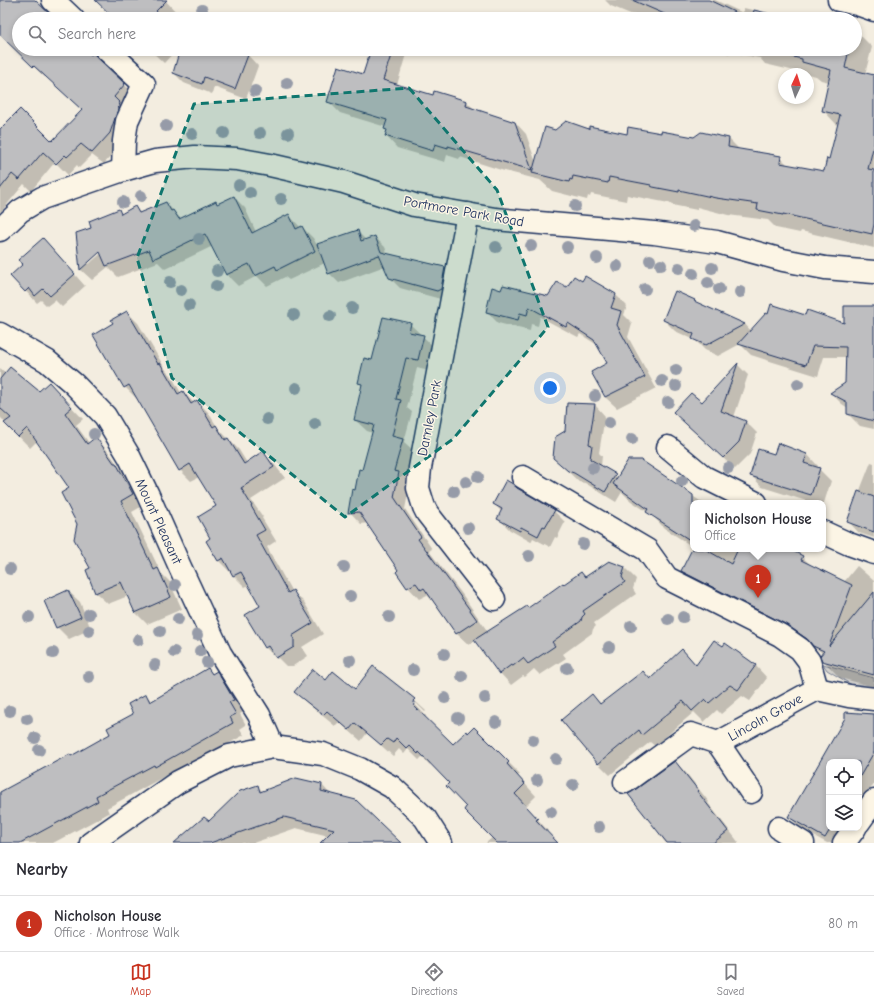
<!DOCTYPE html>
<meta charset="utf-8">
<style>
:root{--surface:#fff;--page:#f2f2f3;--text:#2b2b33;--muted:#7c7c81;--line:#e1e1e2;--accent:#c8321e}
body{margin:0;font-family:"Comic Neue",sans-serif;background:var(--page);color:var(--text)}
.controls{position:absolute;right:12px;bottom:12px;display:grid;overflow:hidden;border-radius:8px;box-shadow:0 2px 6px #0003}
.controls button{width:36px;height:36px;display:grid;place-items:center;padding:0;border:0;border-bottom:1px solid var(--line);background:var(--surface);color:var(--text);font:20px sans-serif}
.compass{position:absolute;left:778px;top:68px;width:36px;height:36px;border-radius:50%;background:var(--surface);box-shadow:0 2px 6px #0003;rotate:4deg}
.you{position:absolute;left:550px;top:388px;width:14px;height:14px;margin:-10px;border:3px solid #fff;border-radius:50%;background:#1a73e8;box-shadow:0 0 0 6px #1a73e833}
.badge{display:grid;place-items:center;width:26px;height:26px;border-radius:50%;background:var(--accent);color:#fff;font-size:13px;font-weight:700}
.pin{position:absolute;translate:-50% -33px;filter:drop-shadow(0 1px 2px #0008)}
.pin::after{content:'';position:absolute;top:21px;width:14px;height:12px;background:inherit;clip-path:polygon(0 0,100% 0,50% 100%)}
.popup{position:absolute;left:690px;top:500px;width:136px;height:52px;box-sizing:border-box;display:grid;place-content:center;border-radius:8px;background:var(--surface);filter:drop-shadow(0 1px 3px #0005);font-size:13px;white-space:nowrap;color:var(--muted)}
.popup b{font-size:15px;color:var(--text)}
.popup::after{content:'';position:absolute;left:50%;top:100%;margin-left:-8px;border:8px solid transparent;border-top-color:var(--surface)}
.list{margin:0;padding:0;list-style:none}
h2{display:flex;justify-content:space-between;align-items:center;height:52px;margin:0;padding:0 16px;font-size:17px}
h2 small{font-size:13px;font-weight:400;color:var(--muted)}
.list li{display:grid;grid-template-columns:26px 1fr auto;gap:12px;align-items:center;box-sizing:border-box;height:56px;padding:0 16px;border-top:1px solid var(--line)}
.list b{display:block;font-size:15px;white-space:nowrap}
.list p{margin:0;font-size:13px;white-space:nowrap;color:var(--muted)}
.list em{font-size:13px;font-style:normal;color:var(--muted)}
.icon{flex:none;width:22px;height:22px;fill:none;stroke:currentColor;stroke-width:2;stroke-linecap:round;stroke-linejoin:round}
.map{position:relative;flex:none;width:874px;height:843px;overflow:hidden}
.search{position:absolute;background:var(--surface);box-shadow:0 2px 6px #0003;left:12px;right:12px;top:12px;height:44px;display:flex;align-items:center;gap:10px;box-sizing:border-box;padding:0 14px;border-radius:22px;color:var(--muted);font-size:15px}
.sheet{height:108px;background:var(--surface)}
nav{display:flex;justify-content:space-around;align-items:center;box-sizing:border-box;height:56px;border-top:1px solid var(--line);background:var(--surface);font-size:11px;color:var(--muted)}
nav a{display:grid;justify-items:center;gap:2px}
nav .on{color:var(--accent)}
.map>svg:first-child{display:block}
.green{fill:#d3d1cc;stroke:#778095}
.shadow{fill:#0003;fill-rule:evenodd}
.building{fill:#bebec0;stroke:#1b2f5e}
.lines{fill:none;stroke-linecap:round;stroke-linejoin:round}
.minor-casing{stroke:#1b2f5e;stroke-width:25}
.minor{stroke:#fcf5e5;stroke-width:22}
.tree{fill:#969ba8}
.marked{fill:#0f766e;fill-opacity:0.2;stroke:#0f766e;stroke-width:3;stroke-dasharray:8 5;stroke-linejoin:round}
.labels{text-anchor:middle;stroke-width:3;stroke-linejoin:round;paint-order:stroke}
.street-label{font-size:14px;fill:#1b2f5e;stroke:#fcf5e5}
</style>
<div class="map">
<svg width="874" height="843" viewBox="0 0 874 843">
<rect width="100%" height="100%" fill="#f3ede0"/>
<filter id="ink" filterUnits="userSpaceOnUse"><feTurbulence type="fractalNoise" baseFrequency=".025" numOctaves="2"/><feDisplacementMap in="SourceGraphic" scale="8" xChannelSelector="R" yChannelSelector="G"/><feConvolveMatrix kernelMatrix="1 2 1 2 8 2 1 2 1" color-interpolation-filters="sRGB"/></filter>
<g filter="url(#ink)">
<path class="green" d="M823 664 874 678V691L852 685 827 670Z"/>
<g class="shadow">
<path d="M0 0H34L54 19H19V49H87L136 96 121 144 104 164 92 155 79 168 77 165 68 175 55 162 31 191 24 184 0 213V130L52 143 83 111 46 76 45 77 0 35Z"/>
<path d="M96 0H165L177 13 171 19H117Z"/>
<path d="M605 0H715L743 13 744 8 788 19H808H652L638 14 637 16 633 14V15L611 6Z"/>
<path d="M855 30 872 47 865 74 874 76V248L801 231 800 233 776 228 768 220 728 215 697 207V210L672 205 669 203 627 195 626 201 591 194 590 197 588 196 587 200 552 191 540 180 501 170 460 157 459 159 447 155 445 162 397 148 386 136 388 131 385 128 386 127 340 113 328 101 364 75 372 49H401L406 54 397 85 434 96 467 102 475 110 515 122 526 134 536 163 555 131H590L628 135 729 139 740 150 780 157 789 166 825 172 830 160 838 126 823 110 829 82 821 80 816 76 765 64 760 58 730 52 729 54 716 49H855Z"/>
<path d="M149 49H177L164 63Z"/>
<path d="M181 49H242L258 66 246 99 214 87 212 94 184 83 174 73Z"/>
<path d="M234 197 245 208 256 232 289 215 301 228 302 227 313 238 317 245 357 231 366 240 375 237 385 247 388 255 445 267 455 278 448 301 400 288 390 278 385 266 339 283 329 273 325 263 289 280 285 277 267 286 257 276 238 286 227 275 213 246 165 269 158 262 118 277 108 267 92 280 81 270 77 234 93 228 119 211 122 214 135 207 141 214 166 203 181 219 215 202 218 205ZM103 248 105 250 89 264V261Z"/>
<path d="M54 251 85 286 62 307 55 300 47 306 41 300 37 303 11 276Z"/>
<path d="M582 282 616 295 627 306 624 315 632 323 628 337 656 388 617 408 605 397 608 364 599 346 580 334 578 337 540 317 538 326 531 324 530 331 498 323 487 312 502 291 548 297Z"/>
<path d="M676 292 694 301 697 303 745 324 751 331 806 317 845 324 874 307V429L860 426 848 414V408L842 404 831 393 846 383 847 357H824L818 376 751 355 740 344 718 356 705 350 695 340 675 331 664 320Z"/>
<path d="M127 312 138 323 166 370 171 375 181 393 183 392 194 403 197 401 208 412 218 428 239 450 247 463 263 453 274 464 285 478 251 500 263 517 262 518 276 541 267 547 292 592V591L304 602 323 634 302 647 308 656 293 666H286L278 658 277 659 266 648 246 616 261 607 249 585 245 587 234 576 232 571 230 572 219 561 207 541 212 539 217 507 199 477 191 481 180 470 138 398 137 399 125 387 94 335 114 323Z"/>
<path d="M410 324 435 348 429 371 417 368 407 408 412 412 404 442 414 451 406 481 410 484 405 509 432 549 429 551 462 594 488 632 528 609 581 573 586 577 625 568 636 579 633 589 636 594 594 623 596 626 593 629 592 633 563 654 566 658 540 675 534 669 525 677 523 676 511 685 500 673 476 640 469 645 457 634 434 600 433 601 427 595 419 599 408 587 399 570 368 523 361 524 350 512 363 471 373 433 367 431 355 420 363 386 359 382 372 361Z"/>
<path d="M738 365 748 375 734 417 746 422 757 433 750 454 735 469 686 424 702 404Z"/>
<path d="M0 369 6 374 39 393 49 383 83 419 76 425 89 443 96 439 107 450 121 469 127 475 144 505 132 512 161 573 169 581 182 609 147 624 136 613 128 596 108 604 96 593 87 571 91 569 78 523 71 489 37 441 30 448 0 417Z"/>
<path d="M567 404 595 405 605 416 599 453 602 456 601 466 618 478 641 461 703 503H693V547L664 528 652 515 631 501 622 492 616 502 585 483 579 482 554 458 566 432Z"/>
<path d="M778 445 807 454 818 466 817 469H819L831 481 823 506V503H813L762 487 751 475 774 455Z"/>
<path d="M871 462 874 463V538L859 533 848 521Z"/>
<path d="M516 489 554 511 565 522 557 538 555 537 550 547 533 538 531 542 510 530 498 518 502 512 494 504Z"/>
<path d="M693 549H787L802 557 812 566 844 582 857 566 874 581V687L840 678 823 660 821 654V652L805 641 699 588 682 571Z"/>
<path d="M68 591 80 602 91 629 69 639 57 627Z"/>
<path d="M725 645 756 666 767 678 750 701 742 696 721 714 717 710 704 722 694 712 655 746 650 742 610 775 599 764 562 720 592 695 601 704 650 680 682 651 697 666 723 648Z"/>
<path d="M373 668 414 700 426 711 425 712 410 697 409 698 426 716 425 718 453 746 474 728 520 774 518 776 536 796 526 806 548 831 547 832 557 843H486L493 837 468 807 450 783 431 763 430 765 422 757 419 760 408 749 404 754 399 749 393 756 367 733 361 741 339 722 335 726 307 703 296 692 326 681 355 691Z"/>
<path d="M208 669 214 675 217 673 228 684 245 711 240 714 246 725 240 729 244 735 167 778 165 776 107 808 109 813 53 843H0V796L112 735 135 714 146 695 152 702Z"/>
<path d="M874 715V783L859 810V762H829V828H849L840 843H827L801 829 790 817 846 718Z"/>
<path d="M675 762 687 774 709 802 708 803 739 843H666L659 834 660 833Z"/>
<path d="M297 779 322 785 331 795 399 843H327L329 836 296 828 253 843H178L209 822 258 787 263 792Z"/>
</g>
<g class="building">
<path d="M0 0H35L55 19H19V49H86L91 55 93 53 125 84 114 97 120 103 110 133 92 153 81 144 67 157 65 155 56 164 43 152 19 180 12 174 0 189V129L20 109 52 141 82 110 34 66 33 67 0 35Z"/>
<path d="M95 0H167L156 11 164 19H115Z"/>
<path d="M632 0H709L749 19H676Z"/>
<path d="M754 10 787 18 788 14 812 19 813 17 820 19H752Z"/>
<path d="M180 49H233L248 55 235 89 204 77 202 84 173 73Z"/>
<path d="M371 49H393L383 80 433 95 434 91 467 101 466 106 515 122 532 170 489 158 448 146V148L435 144 433 151 385 136 387 130 384 129 387 120 327 102 338 66 363 74Z"/>
<path d="M759 49H849L845 68 874 75V144L868 169 874 170V224L872 234 783 214V215L757 210 758 204 716 198 679 190V192L653 187 651 186V185L609 177 608 183 573 176 572 180 570 179 569 182 532 173 545 127 555 130 566 121 589 129V126L627 134 628 127 661 133V131L694 137 701 132 729 138 728 147 781 156 780 163 824 171 827 158 829 159 840 115 822 111 831 70 802 62V59Z"/>
<path d="M234 196 252 233 289 214 296 229 302 226 315 251 277 270 275 266 255 276 249 264 226 275 205 234 153 259 149 250 106 266 100 252 80 270 76 233 91 228 89 221 119 209 121 214 135 206 139 213 166 202 171 211 173 210 179 219 216 201 217 204Z"/>
<path d="M358 230 361 241 375 236 381 252 445 267 441 289 437 291 389 278 379 255 328 274 317 244Z"/>
<path d="M43 238 75 274 50 296 43 289 35 296 29 288 25 292 10 276 23 264 18 260Z"/>
<path d="M574 276 582 281 585 276 616 294 611 308 621 311 617 325 645 377 605 397 591 372 607 363 594 340 568 323 566 327 529 307 527 315 520 313 518 320 486 312 492 287 501 290 503 285 548 296 557 282 567 287Z"/>
<path d="M675 291 695 300 694 301 745 324 706 345 692 339 694 334 663 320Z"/>
<path d="M771 304 805 315 807 310 844 323V306H874V421L847 414V402L830 393 845 383 846 347 813 346 806 365 738 344 766 313 768 314Z"/>
<path d="M127 311 158 364 160 363 178 394 183 391 191 404 197 400 213 427 216 425 225 440 228 438 244 464 263 451 274 467 241 488 252 506H251L265 530 256 535 288 593 293 590 313 623 292 636 294 639V647L276 658 268 646 265 648 245 615 260 606 241 572 233 576 223 558 218 561 206 541 210 538 198 517 216 506 190 464 179 471 129 385 124 388 93 335 113 323 111 320Z"/>
<path d="M383 317 411 323 409 332 424 335 418 360 406 358 396 399 401 400 392 436 403 439 394 471 399 472 394 497 421 537 418 539 450 582 477 620 456 634 424 588 421 590 416 583 407 588 396 572 398 570 359 512 348 513 352 489 355 490 359 469 362 470 374 425 354 420 362 384 358 383 364 358 372 360Z"/>
<path d="M738 363 721 411 746 421 739 442 723 458 673 412 691 393 702 402Z"/>
<path d="M10 367 39 391 49 382 72 407 65 413 87 444 96 437 114 463H116L133 494 121 501 154 570 158 568 171 597 135 613 121 582 95 593 86 570 90 568 74 539 77 524 61 493 69 488 27 428 18 437 4 423 11 418 0 408V379Z"/>
<path d="M567 403 595 404 589 444 592 445 590 459 616 474 605 492 574 473 568 471 553 458 555 437 565 431Z"/>
<path d="M778 443 807 454 804 463 820 468 811 495 750 476 758 449 774 454Z"/>
<path d="M628 460H641L693 495V542L646 512 648 509 613 484Z"/>
<path d="M506 480 513 484 517 488 555 510 545 527 543 526 538 536 521 527 520 531 497 519 502 509 493 504Z"/>
<path d="M858 491 874 497V532L847 522Z"/>
<path d="M693 547V549H705L731 564 738 549H789L803 556 801 560 852 585 829 646 874 592V675L822 661 820 656 824 651 813 646 807 639 787 625 681 571Z"/>
<path d="M609 561 625 567 622 577 625 582 583 611 585 614 582 617 581 621 552 642 555 646 528 664 523 658 513 666 511 665 499 674 474 640 527 606 528 608 563 583 564 584 581 572 585 577Z"/>
<path d="M68 590 81 617 56 628 44 601Z"/>
<path d="M714 640 723 646 725 643 756 665 738 690 730 685 709 703 705 699 692 711 683 701 642 735 639 730 598 764 561 720 592 694 600 704 643 671 650 679 682 649 696 665Z"/>
<path d="M373 666 415 699 413 701 415 704 414 706 453 744 467 731 468 733 474 727 509 762 507 764 525 784 515 794 538 819 536 820 558 843H497L464 810 466 807 446 786 449 783 419 752 418 754 410 746 407 749 396 738 393 743 387 739 381 745 355 723 349 730 327 711 323 715 294 692 313 669 326 680 333 671 355 689Z"/>
<path d="M208 668 212 674 217 671 234 700 229 702 236 714 230 717 233 723 155 767 154 765 96 796 98 801 20 843H0V792L70 754 71 756 110 734 107 728 133 714 128 704 146 694 150 702Z"/>
<path d="M845 712 874 714V752L859 778V762H829V828H831L825 838 788 817 845 718Z"/>
<path d="M675 761 698 790 697 791 728 831 713 843H667L628 794 632 792Z"/>
<path d="M296 778 322 784 321 791 356 800 401 843H320L334 829 284 817 210 843H174L204 817 209 821 240 791 258 785 260 792Z"/>
</g>
<g class="lines">
<g class="minor-casing">
<g id="minor">
<path d="M53 0 73 19"/>
<path d="M839 0 857 4 874 10"/>
<path d="M106 49 144 84 127 121 124 141 123 170"/>
<path d="M468 214 420 468 418 488 424 507 427 513 494 599"/>
<path d="M0 230 20 211 42 198 123 170 155 161 195 157 237 159 270 165 344 182 414 205 495 219 654 233 717 242 783 260 825 268 874 272"/>
<path d="M0 334 47 361 74 384 105 416 129 456 148 495 180 567 220 653 259 715 273 747"/>
<path d="M668 447 704 477 756 503"/>
<path d="M523 477 647 550 667 578 780 635 800 649 809 661 817 689"/>
<path d="M823 532 849 544 874 553"/>
<path d="M718 743 751 792"/>
<path d="M625 782 691 734 718 743 817 689 849 696 874 699"/>
<path d="M859 822 874 801"/>
<path d="M779 828 803 843"/>
<path d="M91 843 178 782 229 756 273 747 323 754 360 769 392 787 425 818 441 843"/>
<path d="M844 843 855 828"/>
</g>
</g>
<use href="#minor" class="minor"/>
</g>
<g class="tree">
<circle cx="202" cy="10" r="6"/>
<circle cx="287" cy="83" r="6"/>
<circle cx="255" cy="91" r="6"/>
<circle cx="166" cy="126" r="6"/>
<circle cx="224" cy="133" r="6"/>
<circle cx="260" cy="133" r="6"/>
<circle cx="288" cy="133" r="6"/>
<circle cx="192" cy="134" r="6"/>
<circle cx="239" cy="185" r="6"/>
<circle cx="250" cy="193" r="6"/>
<circle cx="141" cy="196" r="6"/>
<circle cx="281" cy="199" r="6"/>
<circle cx="123" cy="202" r="6"/>
<circle cx="575" cy="206" r="6"/>
<circle cx="694" cy="226" r="6"/>
<circle cx="199" cy="239" r="6"/>
<circle cx="531" cy="246" r="6"/>
<circle cx="496" cy="247" r="6"/>
<circle cx="567" cy="247" r="6"/>
<circle cx="597" cy="258" r="6"/>
<circle cx="650" cy="260" r="6"/>
<circle cx="661" cy="265" r="6"/>
<circle cx="617" cy="266" r="6"/>
<circle cx="679" cy="268" r="6"/>
<circle cx="712" cy="268" r="6"/>
<circle cx="217" cy="271" r="6"/>
<circle cx="693" cy="274" r="6"/>
<circle cx="170" cy="282" r="6"/>
<circle cx="708" cy="283" r="6"/>
<circle cx="216" cy="286" r="6"/>
<circle cx="645" cy="289" r="6"/>
<circle cx="719" cy="289" r="6"/>
<circle cx="181" cy="290" r="6"/>
<circle cx="740" cy="292" r="6"/>
<circle cx="189" cy="305" r="6"/>
<circle cx="352" cy="308" r="6"/>
<circle cx="294" cy="315" r="6"/>
<circle cx="330" cy="316" r="6"/>
<circle cx="676" cy="370" r="6"/>
<circle cx="662" cy="381" r="6"/>
<circle cx="798" cy="384" r="6"/>
<circle cx="676" cy="386" r="6"/>
<circle cx="296" cy="388" r="6"/>
<circle cx="595" cy="396" r="6"/>
<circle cx="668" cy="402" r="6"/>
<circle cx="267" cy="419" r="6"/>
<circle cx="609" cy="423" r="6"/>
<circle cx="315" cy="424" r="6"/>
<circle cx="94" cy="434" r="6"/>
<circle cx="632" cy="439" r="6"/>
<circle cx="593" cy="468" r="6"/>
<circle cx="728" cy="468" r="6"/>
<circle cx="478" cy="477" r="6"/>
<circle cx="682" cy="481" r="6"/>
<circle cx="466" cy="482" r="6"/>
<circle cx="454" cy="491" r="6"/>
<circle cx="468" cy="528" r="6"/>
<circle cx="583" cy="544" r="6"/>
<circle cx="529" cy="556" r="6"/>
<circle cx="344" cy="567" r="6"/>
<circle cx="10" cy="569" r="6"/>
<circle cx="175" cy="585" r="6"/>
<circle cx="350" cy="596" r="6"/>
<circle cx="89" cy="614" r="6"/>
<circle cx="29" cy="617" r="6"/>
<circle cx="389" cy="617" r="6"/>
<circle cx="683" cy="617" r="6"/>
<circle cx="178" cy="619" r="6"/>
<circle cx="668" cy="619" r="6"/>
<circle cx="631" cy="626" r="6"/>
<circle cx="89" cy="631" r="6"/>
<circle cx="160" cy="631" r="6"/>
<circle cx="197" cy="635" r="6"/>
<circle cx="138" cy="640" r="6"/>
<circle cx="609" cy="647" r="6"/>
<circle cx="200" cy="651" r="6"/>
<circle cx="174" cy="652" r="6"/>
<circle cx="53" cy="653" r="6"/>
<circle cx="444" cy="654" r="6"/>
<circle cx="350" cy="660" r="6"/>
<circle cx="207" cy="662" r="6"/>
<circle cx="155" cy="665" r="6"/>
<circle cx="567" cy="668" r="6"/>
<circle cx="413" cy="670" r="6"/>
<circle cx="462" cy="676" r="6"/>
<circle cx="89" cy="677" r="6"/>
<circle cx="445" cy="698" r="6"/>
<circle cx="485" cy="698" r="6"/>
<circle cx="10" cy="711" r="6"/>
<circle cx="458" cy="718" r="6"/>
<circle cx="27" cy="719" r="6"/>
<circle cx="496" cy="722" r="6"/>
<circle cx="35" cy="738" r="6"/>
<circle cx="533" cy="740" r="6"/>
<circle cx="39" cy="750" r="6"/>
<circle cx="556" cy="759" r="6"/>
<circle cx="537" cy="780" r="6"/>
<circle cx="573" cy="785" r="6"/>
<circle cx="551" cy="812" r="6"/>
<circle cx="599" cy="827" r="6"/>
</g>
</g>
<path class="marked" d="M409 88 497 190 548 327 453 439 345 517 172 378 137 258 194 104Z"/>
<g class="labels">
<g class="street-label">
<text transform="translate(464 211) rotate(10)" y="5">Portmore Park Road</text>
<text transform="translate(429 418) rotate(-79)" y="5">Darnley Park</text>
<text transform="translate(159 521) rotate(65)" y="5">Mount Pleasant</text>
<text transform="translate(765 717) rotate(-29)" y="5">Lincoln Grove</text>
</g>
</g>
</svg>
<div class="controls">
<button><svg class="icon" aria-label="locate" viewBox="0 0 24 24"><circle cx="12" cy="12" r="6"/><path d="M12 2v4M12 18v4M2 12h4M18 12h4"/></svg></button>
<button><svg class="icon" aria-label="layers" viewBox="0 0 24 24"><path d="M12 4l9 5-9 5-9-5zM3 14l9 5 9-5"/></svg></button>
</div>
<svg class="compass" viewBox="-18 -18 36 36"><path d="M0-13l5 13h-10z" fill="#e53935"/><path d="M0 13l5-13h-10z" fill="#7c7c81"/></svg>
<div class="you"></div>
<div class="pin badge" style="left:758px;top:598px">1</div>
<div class="popup"><b>Nicholson House</b>Office</div>
<div class="search"><svg class="icon" aria-label="search" viewBox="0 0 24 24"><circle cx="10" cy="10" r="6"/><path d="M15 15l6 6"/></svg>Search here</div>
</div>
<section class="sheet">
<h2>Nearby<small></small></h2>
<ul class="list">
<li><span class="badge">1</span><div><b>Nicholson House</b><p>Office · Montrose Walk</p></div><em>80 m</em></li>
</ul>
</section>
<nav>
<a class="on"><svg class="icon" aria-label="map" viewBox="0 0 24 24"><path d="M3 6l6-2 6 2 6-2v14l-6 2-6-2-6 2zM9 4v14M15 6v14"/></svg>Map</a>
<a><svg class="icon" aria-label="directions" viewBox="0 0 24 24"><path d="M12 3l9 9-9 9-9-9zM9 14v-3h6M13 9l2 2-2 2"/></svg>Directions</a>
<a><svg class="icon" aria-label="saved" viewBox="0 0 24 24"><path d="M7 4h10v16l-5-4-5 4z"/></svg>Saved</a>
</nav>
